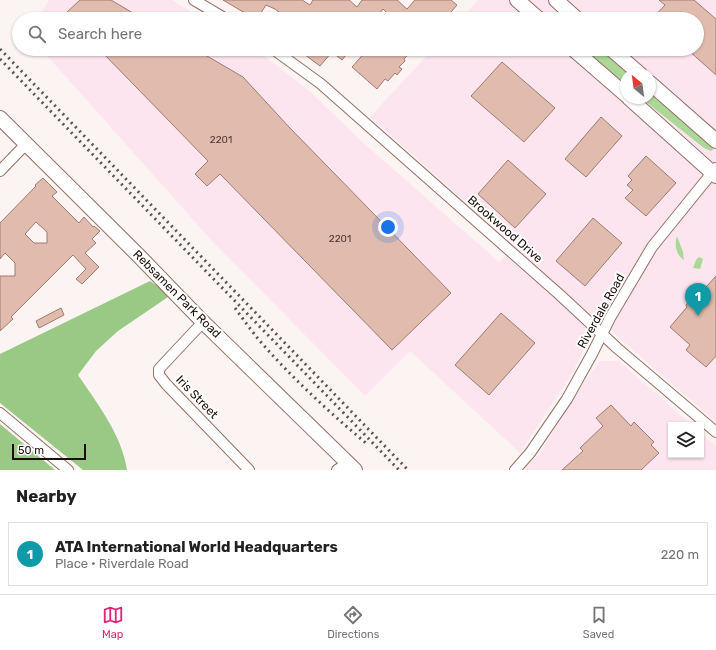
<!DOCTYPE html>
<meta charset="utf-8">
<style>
:root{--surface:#fff;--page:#f6f6f6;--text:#202124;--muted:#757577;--line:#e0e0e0;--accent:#db2777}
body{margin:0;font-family:Rubik,sans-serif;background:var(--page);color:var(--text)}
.controls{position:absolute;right:12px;bottom:12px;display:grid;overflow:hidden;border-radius:0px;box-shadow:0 1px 3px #0004}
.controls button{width:36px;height:36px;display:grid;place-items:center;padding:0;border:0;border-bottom:1px solid var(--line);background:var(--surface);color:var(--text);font:20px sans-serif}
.compass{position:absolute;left:620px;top:68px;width:36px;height:36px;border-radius:50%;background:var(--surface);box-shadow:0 1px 3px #0004;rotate:331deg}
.scale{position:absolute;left:12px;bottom:10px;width:74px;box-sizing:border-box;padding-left:4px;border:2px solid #1c0f0b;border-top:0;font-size:11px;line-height:14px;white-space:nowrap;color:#1c0f0b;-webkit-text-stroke:3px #fff;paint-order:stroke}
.you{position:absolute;left:388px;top:227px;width:14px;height:14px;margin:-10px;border:3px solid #fff;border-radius:50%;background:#1a73e8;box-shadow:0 0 0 6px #1a73e833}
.badge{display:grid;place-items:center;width:26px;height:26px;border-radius:50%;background:var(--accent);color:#fff;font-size:13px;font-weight:700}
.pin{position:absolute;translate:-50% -33px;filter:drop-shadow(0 1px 2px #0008)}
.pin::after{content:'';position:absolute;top:21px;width:14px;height:12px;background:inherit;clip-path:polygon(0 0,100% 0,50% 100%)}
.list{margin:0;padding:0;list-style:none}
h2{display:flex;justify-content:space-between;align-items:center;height:52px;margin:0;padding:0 16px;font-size:17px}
h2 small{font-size:13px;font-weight:400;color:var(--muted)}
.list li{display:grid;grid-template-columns:26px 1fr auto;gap:12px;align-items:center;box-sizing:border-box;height:64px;margin:0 8px 8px;padding:0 8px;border:1px solid var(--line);border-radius:0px}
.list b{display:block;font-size:15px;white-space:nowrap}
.list p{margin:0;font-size:13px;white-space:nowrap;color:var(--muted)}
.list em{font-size:13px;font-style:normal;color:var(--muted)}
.icon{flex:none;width:22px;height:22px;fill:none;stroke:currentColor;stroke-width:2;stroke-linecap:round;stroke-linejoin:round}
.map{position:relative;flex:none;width:716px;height:470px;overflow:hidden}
.search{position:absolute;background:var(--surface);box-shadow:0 1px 3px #0004;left:12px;right:12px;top:12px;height:44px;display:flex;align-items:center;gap:10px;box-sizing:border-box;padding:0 14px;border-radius:22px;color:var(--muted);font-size:15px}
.sheet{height:124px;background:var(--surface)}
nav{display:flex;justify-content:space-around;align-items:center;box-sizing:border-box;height:56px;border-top:1px solid var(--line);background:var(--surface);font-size:11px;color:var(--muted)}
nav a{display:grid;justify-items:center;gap:2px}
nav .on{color:var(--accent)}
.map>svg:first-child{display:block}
.commercial{fill:#fde5f0;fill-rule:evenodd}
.green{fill:#abd797}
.forest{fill:#99c984}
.building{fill:#e1bbae;stroke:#9e7c6f;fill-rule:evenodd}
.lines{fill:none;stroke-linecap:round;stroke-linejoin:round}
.street-casing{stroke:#947165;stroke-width:12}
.secondary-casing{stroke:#947165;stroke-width:16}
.street{stroke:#fff;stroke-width:10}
.secondary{stroke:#fff;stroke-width:14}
.rail{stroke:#605451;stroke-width:3;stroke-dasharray:2 4;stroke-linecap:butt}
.labels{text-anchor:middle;stroke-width:4;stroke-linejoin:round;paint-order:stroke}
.number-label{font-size:10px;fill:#4d3a34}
.street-label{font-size:12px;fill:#1c0f0b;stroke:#fff}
</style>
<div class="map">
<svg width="716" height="470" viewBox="0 0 716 470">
<rect width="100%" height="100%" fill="#fcf4f2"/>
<g class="commercial">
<path d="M49 0H172L203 19H38Z"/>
<path d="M478 0H716V181L715 182 716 183V422L621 340 599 317 573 372 520 453 410 351 365 396 212 241 41 49H252L271 61 312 93 358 138 499 262 515 246 370 117 433 49H697V19H461ZM626 74H650V98H626Z"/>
<path d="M600 361H619L692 425H671V455H701V433L716 446V470H523L540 453 583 384Z"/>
</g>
<g class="green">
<path d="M582 49H601L632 74H626V86Z"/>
<path d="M650 89 712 144 713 149 711 151 704 148 641 98H650Z"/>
<path d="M677 236 683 252 684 260C676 255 674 245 677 236Z"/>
<path d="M699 257 703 259 700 269 693 268 696 260Z"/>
</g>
<g class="forest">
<path d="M150 281 171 295 118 331 96 351 78 375C97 403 122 435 127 470H83L0 403V354Z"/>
<path d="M0 424 55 470H0Z"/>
</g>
<g class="building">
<path d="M80 0H111L143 19H70L65 14Z"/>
<path d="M223 0H302L310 5 313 0H349L357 7 362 0H397L407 9 415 0H451L457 5 445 19H393L383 9 375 19H288L275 9 266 5 257 19H255Z"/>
<path d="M659 0H694L716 19V75L687 49H697V19H652L665 5Z"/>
<path d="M99 49H195L243 77 289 127 451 293 392 350 220 174 207 186 195 174 208 161Z"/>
<path d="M297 49H351L342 60 332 52 320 66Z"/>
<path d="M368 49H413L404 59 405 61 399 67 402 69 397 75 395 73 388 81 385 79 377 89 352 67Z"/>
<path d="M502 62 555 108 524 142 471 96Z"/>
<path d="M601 117 622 136 586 177 565 159Z"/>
<path d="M646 156 676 183 646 216 625 198 633 190 627 185 632 180 628 176Z"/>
<path d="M508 160 546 194 515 228 478 194Z"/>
<path d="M43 178 57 192 52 196 79 223 84 217 93 227 94 226 100 231 92 239 96 243 85 253 99 267 82 284 76 279 86 269 73 255 11 317 13 319 0 331V276H15V263L5 253 0 259V223L36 186 35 185ZM36 222 47 232V243H34L25 234Z"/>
<path d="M593 218 622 243 585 286 556 261Z"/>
<path d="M716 276V356L706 367 686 350 690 345 670 327 687 307 686 305 703 285 706 287Z"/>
<path d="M61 308 64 315 39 328 36 321Z"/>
<path d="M501 313 535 343 489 395 455 365Z"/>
<path d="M611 405 631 426 634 422 654 442 651 445 659 453 641 470H562L583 451 580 448 603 426 596 418Z"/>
</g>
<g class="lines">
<g class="street-casing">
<g id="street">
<path d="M194 0 226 19"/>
<path d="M273 49 321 84 560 295 617 348 716 432"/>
<path d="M0 171 26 144"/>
<path d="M203 322 159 369V375L166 384 249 470"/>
<path d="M0 413 68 470"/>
<path d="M337 470 347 463"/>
<path d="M515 470 530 453 567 399 592 354 610 318 652 247 716 168"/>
</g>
</g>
<g class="secondary-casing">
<g id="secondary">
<path d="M517 0 539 19"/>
<path d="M556 0 577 19"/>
<path d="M573 49 626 95"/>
<path d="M611 49 640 74"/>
<path d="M650 83 716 141"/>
<path d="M629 98 716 176"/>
<path d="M0 118 140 257 203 322 355 470"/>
</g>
</g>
<use href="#street" class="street"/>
<use href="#secondary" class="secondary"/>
<g class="rail">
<path d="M0 49 408 470"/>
<path d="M0 59 399 470"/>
<path d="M235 308C243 319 251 330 259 340 292 378 329 412 367 444"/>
</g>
</g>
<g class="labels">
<g class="number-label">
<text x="221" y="143">2201</text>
<text x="340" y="242">2201</text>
</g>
<g class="street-label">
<text transform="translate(505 229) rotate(41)" y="4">Brookwood Drive</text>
<text transform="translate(177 294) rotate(45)" y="4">Rebsamen Park Road</text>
<text transform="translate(601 311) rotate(-61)" y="4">Riverdale Road</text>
<text transform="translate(197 397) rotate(46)" y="4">Iris Street</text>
</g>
</g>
</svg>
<div class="controls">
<button><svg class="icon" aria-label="layers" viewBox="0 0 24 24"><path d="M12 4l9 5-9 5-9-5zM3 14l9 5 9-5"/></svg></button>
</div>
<svg class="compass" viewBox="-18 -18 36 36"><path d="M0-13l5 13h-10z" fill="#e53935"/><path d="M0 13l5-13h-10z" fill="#757577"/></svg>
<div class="scale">50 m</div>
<div class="you"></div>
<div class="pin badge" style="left:698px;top:316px;background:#0f9aa8">1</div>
<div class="search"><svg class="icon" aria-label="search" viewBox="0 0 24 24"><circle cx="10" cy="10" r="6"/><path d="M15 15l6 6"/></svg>Search here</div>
</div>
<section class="sheet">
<h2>Nearby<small></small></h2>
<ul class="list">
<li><span class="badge" style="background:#0f9aa8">1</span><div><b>ATA International World Headquarters</b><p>Place · Riverdale Road</p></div><em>220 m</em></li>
</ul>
</section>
<nav>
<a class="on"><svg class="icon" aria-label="map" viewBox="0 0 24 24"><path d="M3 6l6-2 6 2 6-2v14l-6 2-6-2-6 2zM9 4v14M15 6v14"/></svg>Map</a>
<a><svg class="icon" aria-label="directions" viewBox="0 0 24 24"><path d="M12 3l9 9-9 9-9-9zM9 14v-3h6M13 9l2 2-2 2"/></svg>Directions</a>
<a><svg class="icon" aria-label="saved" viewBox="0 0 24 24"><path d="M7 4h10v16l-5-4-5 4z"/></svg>Saved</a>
</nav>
